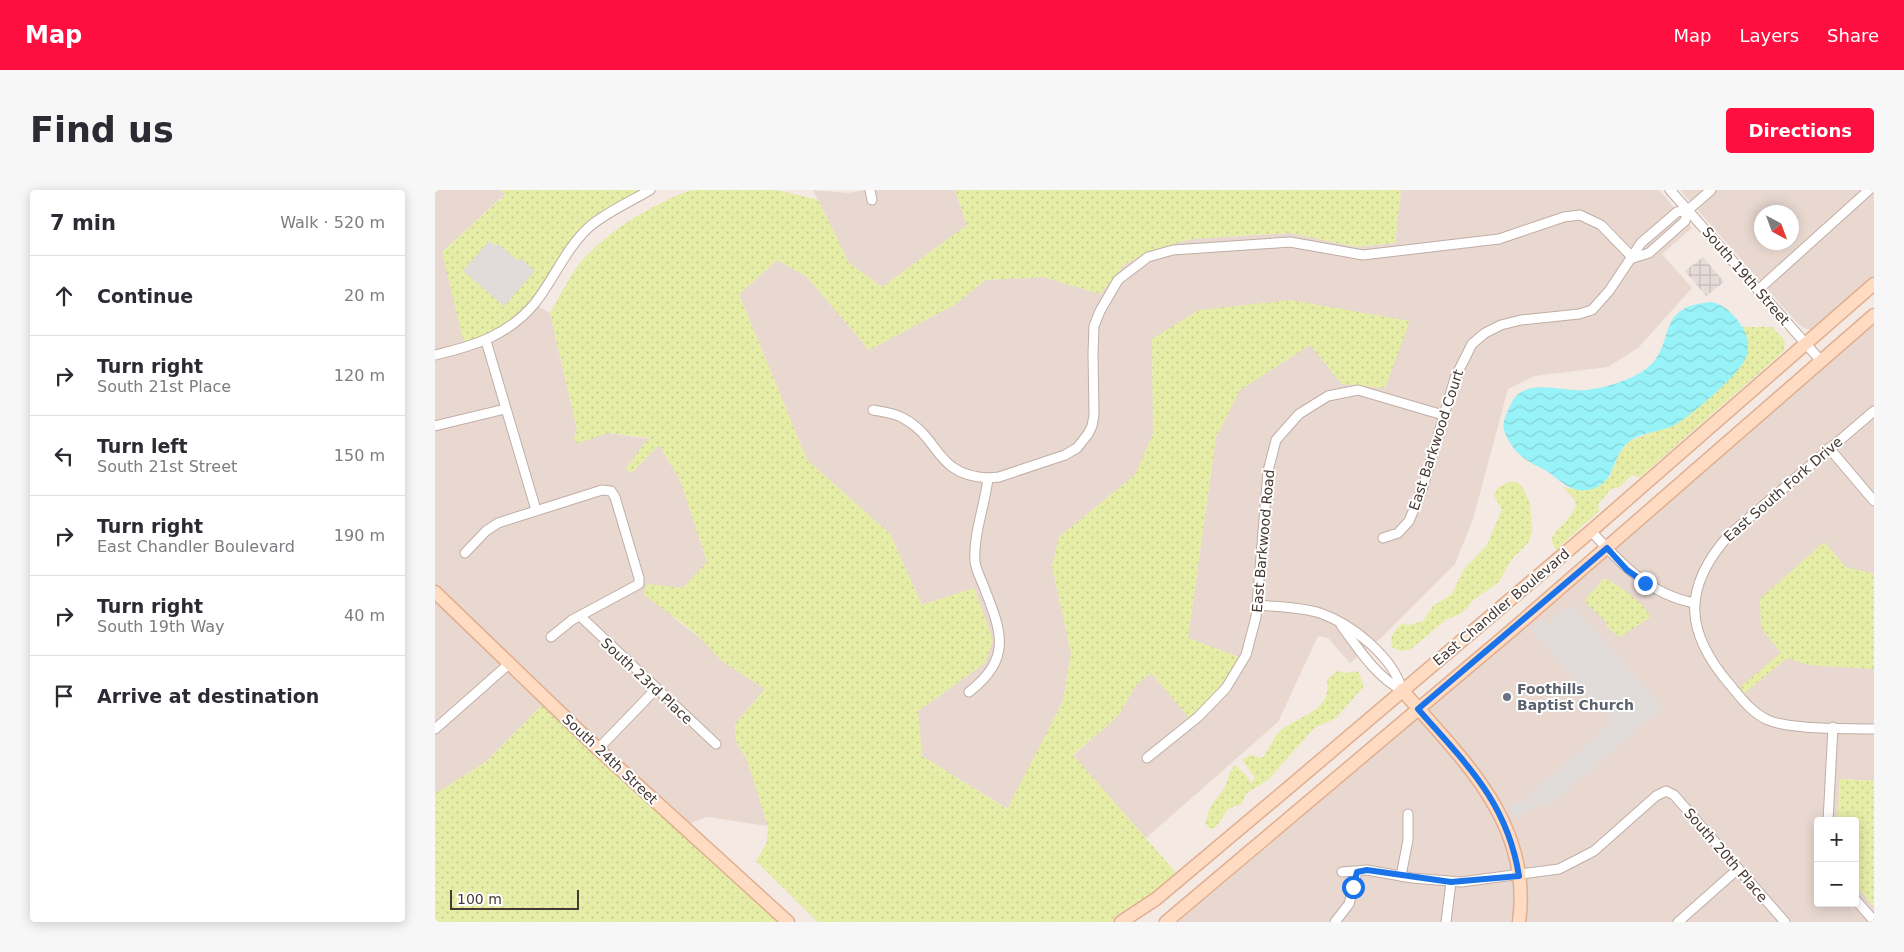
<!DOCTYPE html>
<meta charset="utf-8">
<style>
:root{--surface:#fff;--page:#f7f7f7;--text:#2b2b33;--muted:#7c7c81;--line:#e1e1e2;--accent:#ff0f40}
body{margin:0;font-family:"DejaVu Sans",sans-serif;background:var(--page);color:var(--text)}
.controls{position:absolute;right:15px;bottom:15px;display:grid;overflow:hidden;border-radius:5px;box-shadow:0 2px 12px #0003}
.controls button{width:45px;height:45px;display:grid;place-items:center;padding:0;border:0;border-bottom:1px solid var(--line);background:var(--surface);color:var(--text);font:25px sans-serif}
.compass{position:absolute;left:1319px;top:15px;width:45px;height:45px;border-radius:50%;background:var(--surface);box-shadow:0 2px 12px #0003;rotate:139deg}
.scale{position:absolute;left:15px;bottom:12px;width:129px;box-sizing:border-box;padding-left:5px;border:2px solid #463833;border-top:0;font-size:14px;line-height:18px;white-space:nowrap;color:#463833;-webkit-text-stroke:4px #fff;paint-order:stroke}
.stop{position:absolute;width:15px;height:15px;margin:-11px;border:4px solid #1a73e8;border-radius:50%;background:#fff}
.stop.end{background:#1a73e8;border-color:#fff;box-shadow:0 1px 5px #0008}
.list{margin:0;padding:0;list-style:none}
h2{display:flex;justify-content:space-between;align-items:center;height:65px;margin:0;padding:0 20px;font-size:21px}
h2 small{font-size:16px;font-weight:400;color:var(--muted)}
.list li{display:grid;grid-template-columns:32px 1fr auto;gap:15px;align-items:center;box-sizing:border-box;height:80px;padding:0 20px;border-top:1px solid var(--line)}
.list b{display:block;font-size:19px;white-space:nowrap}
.list p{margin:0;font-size:16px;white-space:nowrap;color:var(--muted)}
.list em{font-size:16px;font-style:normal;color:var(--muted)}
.icon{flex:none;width:28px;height:28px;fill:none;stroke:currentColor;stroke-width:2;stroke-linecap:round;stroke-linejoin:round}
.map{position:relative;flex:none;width:1439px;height:732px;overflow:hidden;border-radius:5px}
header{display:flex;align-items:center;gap:30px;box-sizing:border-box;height:70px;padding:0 25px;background:var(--accent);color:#fff}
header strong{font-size:24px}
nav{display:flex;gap:28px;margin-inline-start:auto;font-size:18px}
.intro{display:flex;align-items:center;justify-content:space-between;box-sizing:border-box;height:120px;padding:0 30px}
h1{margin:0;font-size:35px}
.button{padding:12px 22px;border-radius:5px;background:var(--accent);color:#fff;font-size:18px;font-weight:700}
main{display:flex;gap:30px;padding:0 30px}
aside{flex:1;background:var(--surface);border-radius:5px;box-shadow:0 2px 12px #0003}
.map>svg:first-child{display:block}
.residential{fill:#e8d8d0;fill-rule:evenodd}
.industrial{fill:url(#industrial-grid)}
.grass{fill:url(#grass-dots)}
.parking{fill:#e1dbd9}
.water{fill:url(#water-waves)}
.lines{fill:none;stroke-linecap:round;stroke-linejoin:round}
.street-casing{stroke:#c0aea5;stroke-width:11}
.secondary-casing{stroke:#e0af91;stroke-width:15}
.street{stroke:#fff;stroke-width:9}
.secondary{stroke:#ffdbc2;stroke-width:12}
.route{stroke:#1a73e8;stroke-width:6}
.worship-dot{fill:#6b7280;stroke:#fff;stroke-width:2}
.labels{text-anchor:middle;stroke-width:4;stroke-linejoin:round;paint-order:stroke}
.street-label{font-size:14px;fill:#463833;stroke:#fff}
.worship-label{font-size:14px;font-weight:bold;fill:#5b616d;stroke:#fff;text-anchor:start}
</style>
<header>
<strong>Map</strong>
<nav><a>Map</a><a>Layers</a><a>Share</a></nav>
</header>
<div class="intro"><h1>Find us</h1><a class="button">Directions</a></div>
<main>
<aside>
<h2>7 min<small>Walk · 520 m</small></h2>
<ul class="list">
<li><svg class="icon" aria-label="ahead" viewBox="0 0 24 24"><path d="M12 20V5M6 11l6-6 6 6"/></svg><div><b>Continue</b></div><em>20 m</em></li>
<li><svg class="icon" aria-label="right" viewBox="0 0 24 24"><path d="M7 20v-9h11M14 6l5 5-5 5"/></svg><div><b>Turn right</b><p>South 21st Place</p></div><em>120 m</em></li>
<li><svg class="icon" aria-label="left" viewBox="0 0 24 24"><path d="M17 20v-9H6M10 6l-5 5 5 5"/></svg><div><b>Turn left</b><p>South 21st Street</p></div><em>150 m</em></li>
<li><svg class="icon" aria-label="right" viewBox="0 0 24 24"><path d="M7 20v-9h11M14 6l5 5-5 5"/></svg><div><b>Turn right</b><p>East Chandler Boulevard</p></div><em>190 m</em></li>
<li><svg class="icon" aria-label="right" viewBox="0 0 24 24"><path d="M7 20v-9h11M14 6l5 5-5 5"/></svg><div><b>Turn right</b><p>South 19th Way</p></div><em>40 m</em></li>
<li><svg class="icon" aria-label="arrive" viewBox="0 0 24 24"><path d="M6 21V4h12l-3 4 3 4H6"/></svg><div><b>Arrive at destination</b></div></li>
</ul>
</aside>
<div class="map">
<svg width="1439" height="732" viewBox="0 0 1439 732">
<defs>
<pattern id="industrial-grid" width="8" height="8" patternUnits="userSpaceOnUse" patternTransform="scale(1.25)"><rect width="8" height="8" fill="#e5dbd8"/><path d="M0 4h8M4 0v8" fill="none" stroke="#c6bdba"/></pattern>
<pattern id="grass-dots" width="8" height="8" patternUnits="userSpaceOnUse" patternTransform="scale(1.25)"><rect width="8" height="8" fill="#e6eda7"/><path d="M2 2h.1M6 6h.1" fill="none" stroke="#c7cc90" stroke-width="1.8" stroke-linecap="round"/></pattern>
<pattern id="water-waves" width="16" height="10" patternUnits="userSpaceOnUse" patternTransform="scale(1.25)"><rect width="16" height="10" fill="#98f3f8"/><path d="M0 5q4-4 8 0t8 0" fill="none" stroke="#84d1d5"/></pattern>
</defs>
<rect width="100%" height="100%" fill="#f4e9e3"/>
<g class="residential">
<path d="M0 0H66L70 4 7 62 115 123 142 239 139 248 173 243 215 249 191 279 196 283 224 255 245 290 272 372 248 398 231 397 239 428 275 456 288 472 330 499 300 534 301 551 312 570 333 636 272 627 248 636 112 510 52 571 5 601 0 602Z"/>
<path d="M378 0 413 3 430 0H520L532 35 447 97 414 73Z"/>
<path d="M966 0H1224L1257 38 1227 64 1257 98 1203 158 1173 177 1099 186 1073 199 1038 329 1020 374 947 447 915 473 893 448 883 446 843 532 711 648 638 566 683 526 701 495 716 483 804 467 753 448 781 247 805 200 875 155 907 194 975 131 717 149 718 244 700 285 624 347 617 377 636 463 628 511 573 619 487 566 483 521 550 473 539 398 487 415 455 344 372 270 304 104 342 70 372 87 434 160 521 114 550 90 608 87 665 104 690 74 718 60 757 49 855 43 921 57 960 53Z"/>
<path d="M1245 0H1439V87L1379 139H1371L1364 135ZM1326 22H1356V52H1326Z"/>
<path d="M1439 131V591L1405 589 1402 631H1383V713H1420V693L1439 718V732H743L959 549Z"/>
</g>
<path class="industrial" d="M1268 67 1289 92 1271 106 1250 81Z"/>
<g class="grass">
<path d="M66 0H215L154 38 79 133 30 158 7 62 70 5Z"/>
<path d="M257 0H342L383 10 414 73 447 97 532 35 520 0H966L960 53 921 57 855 43 757 49 718 60 690 74 665 104 608 87 550 90 521 114 434 160 372 87 342 70 304 104 372 270 455 344 487 415 539 398 558 450 550 473 483 521 487 566 572 619 628 511 636 463 617 376 624 347 700 285 718 244 717 149 764 120 855 110 975 131 950 198 907 194 875 155 805 200 781 247 753 448 804 467C790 492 775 510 754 528L716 483 701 495 683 526 638 565 743 685 712 710 677 732H383L321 671 332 652 333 636 312 570 301 551 300 534 330 499 288 472 259 442 208 404 212 394 248 398 272 372 245 290 224 255 196 283 191 279 207 256 215 248 173 243 141 254 139 248 142 239 115 123C126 105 136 82 150 67 178 38 219 13 257 0Z"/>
<path d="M1307 137H1337L1350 151 1349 161 1205 287 1197 285 1184 297 1176 299 1163 314 1164 321 1121 360 1116 350C1122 337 1136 330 1141 316L1139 309 1128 297 1138 299 1175 287 1184 264 1194 251 1242 233 1305 178 1309 140Z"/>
<path d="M1079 291 1086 295 1095 313 1097 341 1094 352 1076 370 1064 392 1037 411 1032 418 1023 425 1012 429 976 459 967 461 958 458C953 447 959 442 966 434L974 435 988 431 998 416 1017 404 1028 380 1052 355 1067 319 1059 306C1062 295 1069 294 1079 291Z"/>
<path d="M1389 352 1411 377 1439 384V479L1373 475 1352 468 1305 507 1300 501 1346 463 1326 438 1325 409Z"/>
<path d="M1169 388C1183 395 1210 413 1215 427L1187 446H1183L1172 437 1171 432 1150 412C1154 402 1163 397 1169 388Z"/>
<path d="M902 481 912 483 923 481 929 496 901 528 879 538 833 590 812 603 806 614 793 619 781 637 775 639 770 633 776 616 790 597 795 582 800 575 812 586 816 593 820 588 807 570 815 565 827 568C835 560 837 548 845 541 863 526 898 521 892 490Z"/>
<path d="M112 510 353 732H0V602L5 601 52 571Z"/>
<path d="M1405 589 1439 591V718L1420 693V631H1402Z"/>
</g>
<g class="parking">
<path d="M54 51 61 56 63 54 83 71 85 68 100 81 69 116 28 81Z"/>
<path d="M1136 414 1228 517 1115 615 1111 612 1080 629 1073 616 1092 611 1094 605 1177 532 1095 439 1107 428 1113 434Z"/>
</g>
<path class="water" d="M1277 112C1291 115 1300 126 1308 138 1313 146 1315 161 1310 170 1302 186 1254 228 1238 236 1224 242 1207 242 1195 251 1176 264 1182 292 1157 299 1133 306 1123 285 1104 277 1087 269 1075 258 1069 240 1067 233 1071 225 1074 218 1087 184 1124 203 1151 200 1170 198 1196 190 1211 179 1243 155 1217 116 1277 112Z"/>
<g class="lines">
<g class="street-casing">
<g id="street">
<path d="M435 0 437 10"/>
<path d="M1235 0 1386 171"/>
<path d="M1198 68 1214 63 1250 31 1253 20"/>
<path d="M1323 100 1434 0"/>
<path d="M51 151 101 320"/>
<path d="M0 165C39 156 74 145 100 113 119 89 130 60 153 38 171 22 195 12 215 0"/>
<path d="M438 220C448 222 459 223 468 228 506 248 499 285 553 288 550 316 538 344 540 372 541 380 546 389 549 397 567 443 577 468 534 502"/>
<path d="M1439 221 1294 345C1246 399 1250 443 1296 496 1307 509 1317 523 1333 530 1356 540 1411 538 1439 539"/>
<path d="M0 236 70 219"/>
<path d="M1394 258 1439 311"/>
<path d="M553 288 564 287 630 265 642 258 653 244 657 236 659 225 658 163 659 136 665 121 683 90 713 67 738 60 855 52 928 65 1064 49 1129 27 1145 25 1166 35 1198 68"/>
<path d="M1156 341C1186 374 1215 405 1260 413"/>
<path d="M948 348 963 343 974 331 987 300 1020 188 1037 154 1050 143 1066 135 1086 130 1144 124 1157 120 1174 101 1206 53 1242 22 1253 20 1276 0"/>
<path d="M30 363 51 341 63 333 167 300 176 301 180 307 204 388V394L137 430 116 447"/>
<path d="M823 415C843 417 865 417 885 423 917 434 958 467 967 500"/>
<path d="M145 426 281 554"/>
<path d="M906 435C923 458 941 487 967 500"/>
<path d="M0 539 75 473"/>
<path d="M163 559 221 499"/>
<path d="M712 568 763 527 791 498 811 465 821 427 833 281 841 250 864 224 893 206 923 200 1008 225"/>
<path d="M1393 631 1398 537"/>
<path d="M907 682 932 680 977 688 1026 692 1124 679 1159 661 1221 606 1231 601 1239 605 1350 732"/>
<path d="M966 686 973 650V624"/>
<path d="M1420 709 1439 731"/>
<path d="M900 732 914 714 922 682"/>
<path d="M1011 732 1016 692"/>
<path d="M1243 732 1303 679"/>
</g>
</g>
<g class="secondary-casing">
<g id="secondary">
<path d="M0 402 163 559 353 732"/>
<path d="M967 500C1026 568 1098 633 1084 732"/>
<path d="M686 732 721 709 859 593 1156 341 1439 94"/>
<path d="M731 732 1077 440 1439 125"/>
</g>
</g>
<use href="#street" class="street"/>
<use href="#secondary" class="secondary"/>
</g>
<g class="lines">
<path class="route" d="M918 697 922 682 932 680 1016 692 1084 686C1072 611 1030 573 983 519L1172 358 1192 380 1210 393"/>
</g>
<circle class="worship-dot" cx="1072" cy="507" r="5"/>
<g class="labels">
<g class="street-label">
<text transform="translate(1311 86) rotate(49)" y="5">South 19th Street</text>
<text transform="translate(1001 250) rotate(-72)" y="5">East Barkwood Court</text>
<text transform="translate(1348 299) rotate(-41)" y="5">East South Fork Drive</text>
<text transform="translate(828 351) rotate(-85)" y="5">East Barkwood Road</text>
<text transform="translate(1066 417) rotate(-40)" y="5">East Chandler Boulevard</text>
<text transform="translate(212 491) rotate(43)" y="5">South 23rd Place</text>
<text transform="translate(175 569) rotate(43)" y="5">South 24th Street</text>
<text transform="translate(1291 665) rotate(49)" y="5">South 20th Place</text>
</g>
<g class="worship-label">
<text x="1082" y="504">Foothills<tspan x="1082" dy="16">Baptist Church</tspan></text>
</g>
</g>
</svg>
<div class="controls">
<button>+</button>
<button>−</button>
</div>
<svg class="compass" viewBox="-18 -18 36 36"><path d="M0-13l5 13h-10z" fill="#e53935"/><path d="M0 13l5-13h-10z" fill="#7c7c81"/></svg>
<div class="scale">100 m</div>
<div class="stop" style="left:918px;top:697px"></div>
<div class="stop end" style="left:1210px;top:393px"></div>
</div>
</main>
